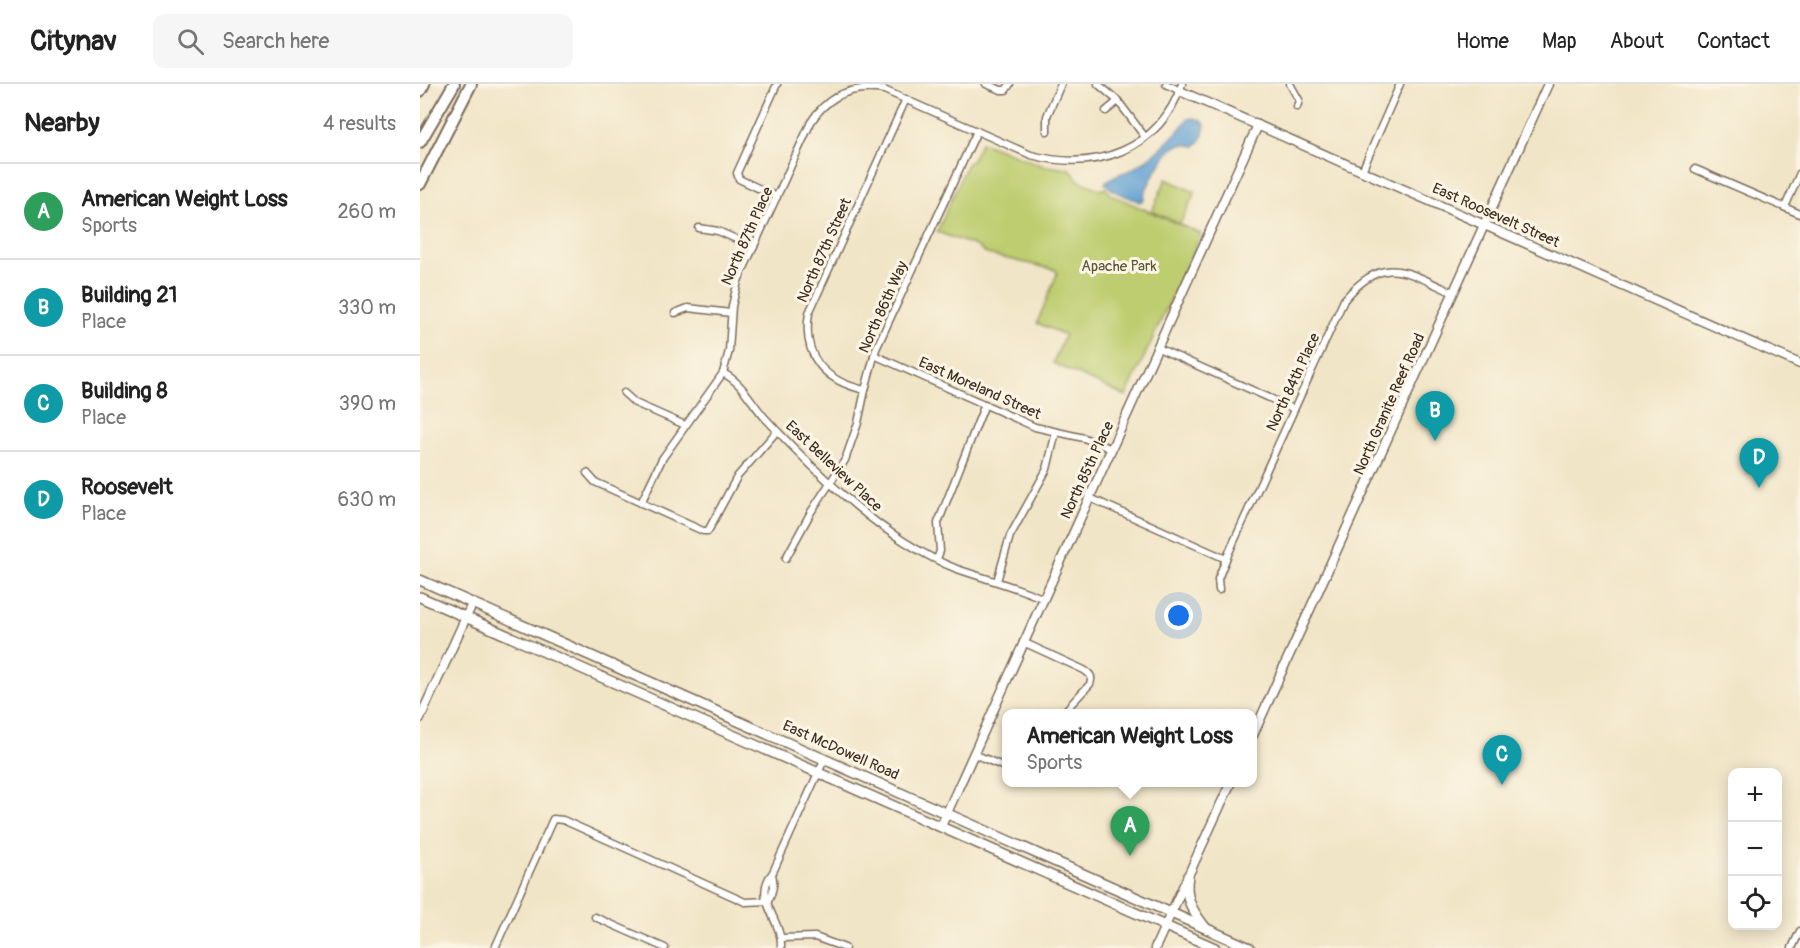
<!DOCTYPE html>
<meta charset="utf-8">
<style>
:root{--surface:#fff;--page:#f6f6f6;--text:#222;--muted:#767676;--line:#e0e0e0;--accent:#d1495b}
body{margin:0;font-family:Pangolin,sans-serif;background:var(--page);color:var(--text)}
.controls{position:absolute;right:18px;bottom:18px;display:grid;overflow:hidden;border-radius:12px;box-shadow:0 3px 15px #0003}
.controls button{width:54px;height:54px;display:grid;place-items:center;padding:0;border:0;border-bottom:2px solid var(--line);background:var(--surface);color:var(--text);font:30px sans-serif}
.you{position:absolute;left:759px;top:532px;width:21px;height:21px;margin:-15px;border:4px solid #fff;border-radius:50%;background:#1a73e8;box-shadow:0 0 0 9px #1a73e833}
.badge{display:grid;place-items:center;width:39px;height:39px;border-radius:50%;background:var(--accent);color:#fff;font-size:20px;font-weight:700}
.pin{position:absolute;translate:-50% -50px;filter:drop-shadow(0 2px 3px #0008)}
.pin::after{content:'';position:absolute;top:32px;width:21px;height:18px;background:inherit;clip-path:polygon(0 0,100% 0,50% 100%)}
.popup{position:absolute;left:582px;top:625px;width:255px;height:78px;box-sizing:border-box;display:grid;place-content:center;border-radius:12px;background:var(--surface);filter:drop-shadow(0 2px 4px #0005);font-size:20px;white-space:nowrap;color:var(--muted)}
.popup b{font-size:22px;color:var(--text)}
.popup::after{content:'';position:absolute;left:50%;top:100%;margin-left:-12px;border:12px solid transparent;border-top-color:var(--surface)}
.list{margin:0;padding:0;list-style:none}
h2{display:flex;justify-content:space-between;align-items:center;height:78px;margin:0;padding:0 24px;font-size:26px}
h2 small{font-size:20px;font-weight:400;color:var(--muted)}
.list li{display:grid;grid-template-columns:39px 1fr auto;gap:18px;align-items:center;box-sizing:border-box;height:96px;padding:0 24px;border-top:2px solid var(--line)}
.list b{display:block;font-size:22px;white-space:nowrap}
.list p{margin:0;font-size:20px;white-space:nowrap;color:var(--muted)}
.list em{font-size:20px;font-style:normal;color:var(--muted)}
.icon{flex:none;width:33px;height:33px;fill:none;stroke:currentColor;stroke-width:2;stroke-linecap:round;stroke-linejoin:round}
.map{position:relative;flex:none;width:1380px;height:864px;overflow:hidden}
header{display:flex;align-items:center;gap:36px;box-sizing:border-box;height:84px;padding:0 30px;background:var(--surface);border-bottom:2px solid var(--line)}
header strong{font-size:28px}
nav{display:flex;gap:33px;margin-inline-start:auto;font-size:21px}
.search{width:420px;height:54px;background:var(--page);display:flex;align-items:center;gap:15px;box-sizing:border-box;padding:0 21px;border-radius:12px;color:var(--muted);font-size:22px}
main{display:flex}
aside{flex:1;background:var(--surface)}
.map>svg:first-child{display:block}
.green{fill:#becd6f;stroke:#7c7c46;stroke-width:1.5}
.water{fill:#5e9fd1;stroke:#4c6478;stroke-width:1.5}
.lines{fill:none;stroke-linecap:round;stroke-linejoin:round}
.street-casing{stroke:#7b6b59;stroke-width:9}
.secondary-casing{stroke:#7b6b59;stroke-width:11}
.primary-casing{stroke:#7b6b59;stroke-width:12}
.highway-casing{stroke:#7b6b59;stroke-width:14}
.street{stroke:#fff;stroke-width:6}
.secondary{stroke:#fff;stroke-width:8}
.primary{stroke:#fff;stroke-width:9}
.highway{stroke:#fff;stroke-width:10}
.labels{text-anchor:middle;stroke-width:6;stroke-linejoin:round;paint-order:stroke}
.street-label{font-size:15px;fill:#3b2a1e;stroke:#fcf5e5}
.park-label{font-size:15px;fill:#5c5332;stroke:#fcf5e5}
</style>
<header>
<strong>Citynav</strong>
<div class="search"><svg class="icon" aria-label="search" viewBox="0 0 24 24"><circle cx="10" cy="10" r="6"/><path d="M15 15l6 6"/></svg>Search here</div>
<nav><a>Home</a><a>Map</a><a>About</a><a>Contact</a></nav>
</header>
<main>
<aside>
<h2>Nearby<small>4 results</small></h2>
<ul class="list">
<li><span class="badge" style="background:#2e9e5b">A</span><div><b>American Weight Loss</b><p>Sports</p></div><em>260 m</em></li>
<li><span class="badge" style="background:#0f9aa8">B</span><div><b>Building 21</b><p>Place</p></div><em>330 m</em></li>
<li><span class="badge" style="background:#0f9aa8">C</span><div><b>Building 8</b><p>Place</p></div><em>390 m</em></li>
<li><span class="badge" style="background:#0f9aa8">D</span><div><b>Roosevelt</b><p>Place</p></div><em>630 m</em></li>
</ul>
</aside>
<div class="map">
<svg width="1380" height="864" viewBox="0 0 1380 864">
<rect width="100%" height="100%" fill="#fcf5e5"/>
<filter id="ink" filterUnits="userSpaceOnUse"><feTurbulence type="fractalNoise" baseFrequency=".0167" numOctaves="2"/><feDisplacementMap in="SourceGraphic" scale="12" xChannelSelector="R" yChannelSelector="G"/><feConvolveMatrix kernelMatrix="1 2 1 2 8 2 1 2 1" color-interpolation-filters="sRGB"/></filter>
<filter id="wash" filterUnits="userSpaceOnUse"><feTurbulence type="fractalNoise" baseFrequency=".008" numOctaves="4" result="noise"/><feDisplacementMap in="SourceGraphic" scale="24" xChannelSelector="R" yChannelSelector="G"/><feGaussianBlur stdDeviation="1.35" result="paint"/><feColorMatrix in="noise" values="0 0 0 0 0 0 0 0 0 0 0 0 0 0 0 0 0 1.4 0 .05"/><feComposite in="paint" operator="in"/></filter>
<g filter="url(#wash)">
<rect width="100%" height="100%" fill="#f1e5c7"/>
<g class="green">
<path d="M561 58 624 82 650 85 658 96 681 106 686 104 691 111 781 150 706 312 633 279 645 251 617 239 637 190 636 186 567 170 556 162 517 148 547 80 552 76Z"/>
<path d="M746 95 775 108 760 140 732 127Z"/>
</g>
<path class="water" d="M774 34 782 37 785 41 782 55 775 62C769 61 762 59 756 62 747 66 723 106 724 115L720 118 694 107 685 99C692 90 705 90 714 84 736 71 752 55 768 35Z"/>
</g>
<g filter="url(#ink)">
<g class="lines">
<g class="street-casing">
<g id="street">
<path d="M566 0 581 6H586L590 0"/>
<path d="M678 0 698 17 725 53"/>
<path d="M746 0 760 7"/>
<path d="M870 0 879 16 877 23"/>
<path d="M686 27 698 17"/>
<path d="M627 47V32L641 0"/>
<path d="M1275 85 1380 130"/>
<path d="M942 87 980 0"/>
<path d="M357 113 319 95 317 89 357 0"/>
<path d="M1365 123 1380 89"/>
<path d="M279 144 298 147 334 163"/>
<path d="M255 229 268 224 311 229"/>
<path d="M738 264 874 325"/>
<path d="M454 271 615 343 664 354 692 365"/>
<path d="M303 289C324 300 331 319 346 335 374 365 404 395 436 422 463 445 503 472 537 485 566 495 595 502 624 515"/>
<path d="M445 306C404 297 382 272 389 229L486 15"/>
<path d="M204 309 215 319 265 341"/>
<path d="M167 389 175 398 283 447H288L317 393 357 347"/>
<path d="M670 414 806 475"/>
<path d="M221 419 242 375 303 289 309 267 312 222 318 197 391 38C408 11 433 1 464 6L611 71C675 88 739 67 762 0"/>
<path d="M366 474 391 428 425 376 438 339 445 306 456 265 557 47"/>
<path d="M517 475 520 467 518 439 565 320"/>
<path d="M577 497 590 452 627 385 636 348"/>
<path d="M799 506 798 495 806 475 924 216C964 168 986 188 1034 209"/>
<path d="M603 558 664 586C670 590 673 592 670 600L642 630"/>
<path d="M554 670 587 684"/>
<path d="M348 817C352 810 355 799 352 791"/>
<path d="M175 833 245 864"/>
<path d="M361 854 395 853 425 864"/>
<path d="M75 864 133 735 143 736 325 818 348 817"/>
<path d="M361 864C363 834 331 815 353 788L404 676"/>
<path d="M1372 864 1380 847"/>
</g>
</g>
<g class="secondary-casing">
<g id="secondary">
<path d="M760 7 1380 280"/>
<path d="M0 634 52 520"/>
<path d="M833 651 1128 0"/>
<path d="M521 742 838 41"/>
<path d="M735 864 811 698"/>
</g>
</g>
<g class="primary-casing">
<g id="primary">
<path d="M0 496 830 864"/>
<path d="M0 513 795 864"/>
<path d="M768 792C764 813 772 827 785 843"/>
</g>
</g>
<g class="highway-casing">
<g id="highway">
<path d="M0 7 4 0"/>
<path d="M0 58 34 0"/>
<path d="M0 100 51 0"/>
</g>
</g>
<use href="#street" class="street"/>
<use href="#secondary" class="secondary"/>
<use href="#primary" class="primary"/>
<use href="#highway" class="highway"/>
</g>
</g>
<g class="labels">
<g class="street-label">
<text transform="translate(1076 131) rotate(24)" y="5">East Roosevelt Street</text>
<text transform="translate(327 152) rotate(-66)" y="5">North 87th Place</text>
<text transform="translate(404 166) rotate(-66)" y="5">North 87th Street</text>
<text transform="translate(463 223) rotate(-66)" y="5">North 86th Way</text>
<text transform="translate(873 298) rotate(-65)" y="5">North 84th Place</text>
<text transform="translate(560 304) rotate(24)" y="5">East Moreland Street</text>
<text transform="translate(969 320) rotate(-66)" y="5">North Granite Reef Road</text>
<text transform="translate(414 382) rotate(43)" y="5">East Belleview Place</text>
<text transform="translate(667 386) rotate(-65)" y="5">North 85th Place</text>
<text transform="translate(421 666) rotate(24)" y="5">East McDowell Road</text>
</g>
<g class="park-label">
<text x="699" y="187">Apache Park</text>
</g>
</g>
</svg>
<div class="controls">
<button>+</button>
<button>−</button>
<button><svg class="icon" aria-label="locate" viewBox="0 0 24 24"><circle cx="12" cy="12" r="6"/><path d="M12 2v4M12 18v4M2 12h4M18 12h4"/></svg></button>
</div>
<div class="you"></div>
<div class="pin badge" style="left:710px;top:772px;background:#2e9e5b">A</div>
<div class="popup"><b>American Weight Loss</b>Sports</div>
<div class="pin badge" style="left:1015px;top:357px;background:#0f9aa8">B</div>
<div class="pin badge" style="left:1082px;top:701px;background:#0f9aa8">C</div>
<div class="pin badge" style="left:1339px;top:404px;background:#0f9aa8">D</div>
</div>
</main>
